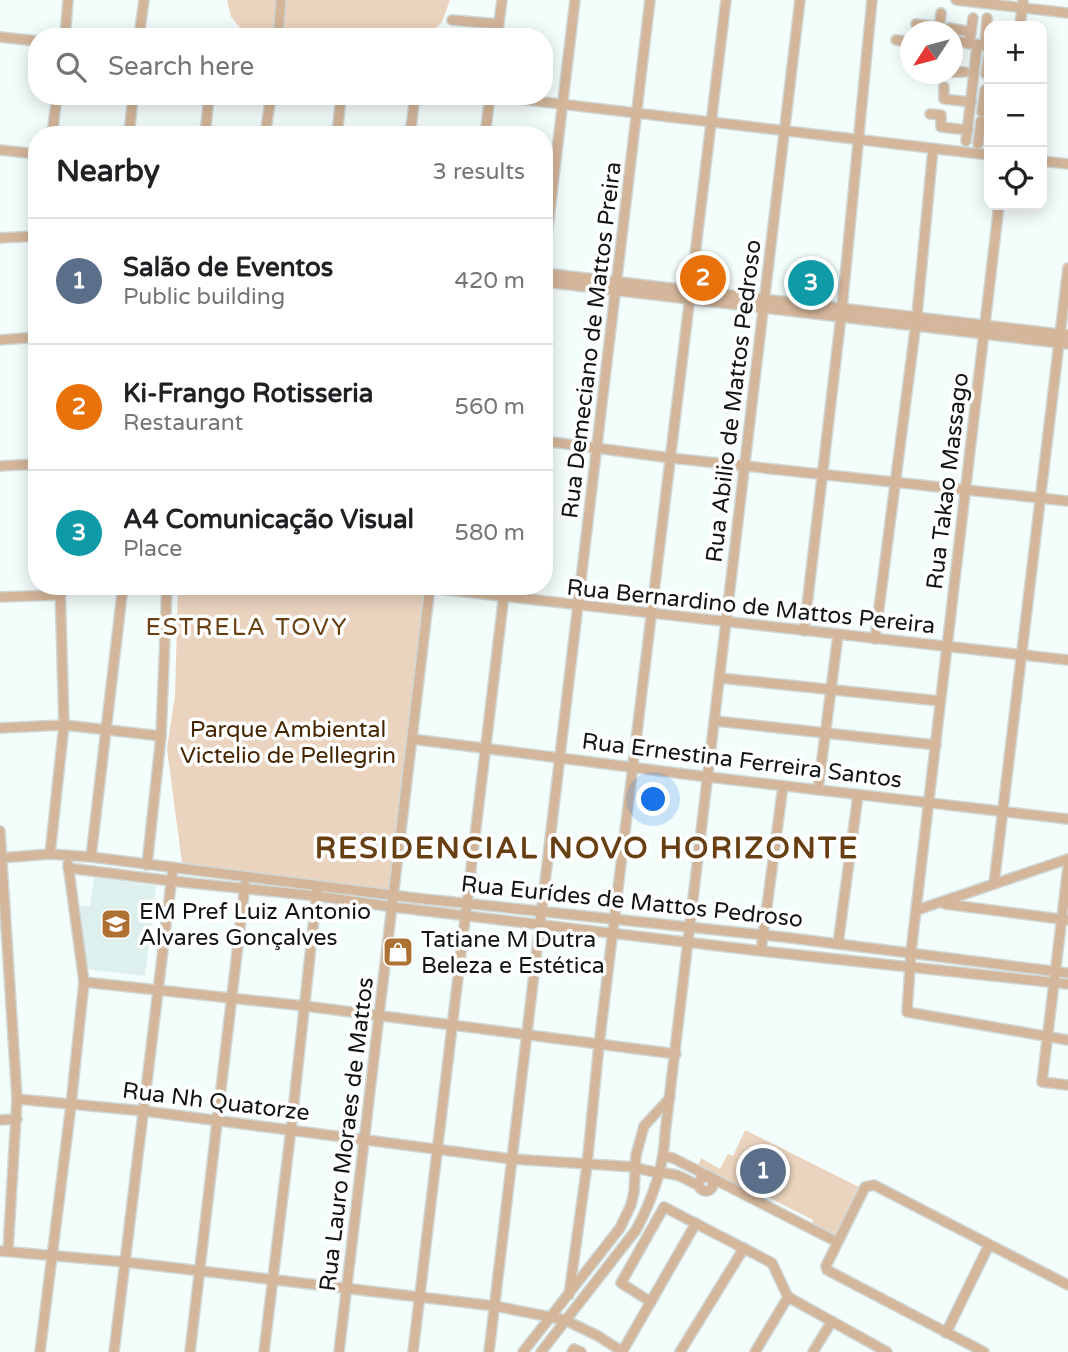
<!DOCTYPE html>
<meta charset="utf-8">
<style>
:root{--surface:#fff;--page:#f6f6f6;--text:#202124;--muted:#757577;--line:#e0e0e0;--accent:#2563eb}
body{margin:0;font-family:"Varela Round",sans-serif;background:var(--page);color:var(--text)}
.controls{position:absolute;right:21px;top:21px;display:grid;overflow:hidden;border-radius:14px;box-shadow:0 4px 18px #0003}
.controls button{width:63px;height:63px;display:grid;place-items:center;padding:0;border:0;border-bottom:2px solid var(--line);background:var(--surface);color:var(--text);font:35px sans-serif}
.compass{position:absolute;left:900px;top:21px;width:63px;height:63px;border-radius:50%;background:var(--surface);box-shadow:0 4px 18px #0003;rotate:234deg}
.you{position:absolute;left:654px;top:800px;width:24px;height:24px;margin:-18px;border:5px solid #fff;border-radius:50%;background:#1a73e8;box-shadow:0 0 0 10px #1a73e833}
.badge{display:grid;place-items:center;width:46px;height:46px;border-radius:50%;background:var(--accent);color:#fff;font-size:23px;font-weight:700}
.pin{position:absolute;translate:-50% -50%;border:4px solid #fff;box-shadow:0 2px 7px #0006}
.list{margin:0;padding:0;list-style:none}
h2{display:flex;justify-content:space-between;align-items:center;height:91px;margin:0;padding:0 28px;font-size:30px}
h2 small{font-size:23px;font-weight:400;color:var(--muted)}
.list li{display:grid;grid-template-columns:46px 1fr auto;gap:21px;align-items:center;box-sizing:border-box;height:126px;padding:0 28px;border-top:2px solid var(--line)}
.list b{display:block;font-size:26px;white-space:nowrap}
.list p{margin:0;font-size:23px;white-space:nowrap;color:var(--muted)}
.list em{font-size:23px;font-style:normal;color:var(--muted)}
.icon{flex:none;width:38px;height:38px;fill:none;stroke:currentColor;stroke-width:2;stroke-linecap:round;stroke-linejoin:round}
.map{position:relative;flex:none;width:1068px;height:1352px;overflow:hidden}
.search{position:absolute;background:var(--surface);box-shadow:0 4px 18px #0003;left:28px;top:28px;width:525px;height:77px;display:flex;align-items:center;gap:18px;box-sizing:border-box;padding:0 24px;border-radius:28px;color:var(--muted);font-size:26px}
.panel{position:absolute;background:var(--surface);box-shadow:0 4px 18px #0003;left:28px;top:126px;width:525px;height:469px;border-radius:28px}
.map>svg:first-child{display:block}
.built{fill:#ddf0ee}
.green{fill:#ebd4bf}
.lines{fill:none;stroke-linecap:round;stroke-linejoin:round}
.minor-casing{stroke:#cfd8d7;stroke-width:12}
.minor{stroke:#d4b69a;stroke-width:9}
.labels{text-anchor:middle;stroke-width:7;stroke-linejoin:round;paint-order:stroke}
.street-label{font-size:23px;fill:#121515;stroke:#fff}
.park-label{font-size:23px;fill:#462601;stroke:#fff}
.poi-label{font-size:23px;fill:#121515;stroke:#fff;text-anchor:start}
.neighbourhood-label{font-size:24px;letter-spacing:2px;fill:#673f12;stroke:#fff}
.district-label{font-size:30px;font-weight:bold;letter-spacing:2px;fill:#673f12;stroke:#fff}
</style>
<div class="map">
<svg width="1068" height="1352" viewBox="0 0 1068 1352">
<rect width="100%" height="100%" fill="#f3fdfc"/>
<path class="built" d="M94 877 156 886 145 976 86 969 77 906H90Z"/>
<g class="green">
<path d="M227 0H450L442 22 426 37H248L231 17Z"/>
<path d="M178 586H425L389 891 182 863 167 749 175 696Z"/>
<path d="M745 1130 861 1188 836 1236 812 1225 813 1220 746 1186 744 1190 698 1166 701 1158 720 1169 728 1154 733 1156Z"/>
</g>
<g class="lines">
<g class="minor-casing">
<g id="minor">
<path d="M956 0 1068 13"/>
<path d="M452 20 499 24"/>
<path d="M916 24 940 27"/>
<path d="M1020 26 1023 0"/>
<path d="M949 28 971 32"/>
<path d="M939 30 941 13"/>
<path d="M0 37 37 41"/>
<path d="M65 37 68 0"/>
<path d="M139 37 144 0"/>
<path d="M278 37 281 0"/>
<path d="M497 37 502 0"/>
<path d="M896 40 911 42"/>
<path d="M953 41 989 46"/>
<path d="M969 44 973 18"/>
<path d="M985 46 987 18"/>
<path d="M953 72H965"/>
<path d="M986 74 989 54"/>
<path d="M944 87V99L971 102"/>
<path d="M493 96 989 155"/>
<path d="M982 112 985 90"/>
<path d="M930 114 941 115V127L968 130"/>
<path d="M52 135 57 96"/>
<path d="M129 135 133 96"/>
<path d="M205 135 209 96"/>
<path d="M265 135 271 96"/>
<path d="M337 135 341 96"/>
<path d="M410 135 415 96"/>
<path d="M485 135 490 96"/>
<path d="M966 141 977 46"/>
<path d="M978 144 981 121"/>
<path d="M0 150 37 154"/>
<path d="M1042 161 1068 164"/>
<path d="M999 205 911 952 907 1012 1068 1040"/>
<path d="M0 238 37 236"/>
<path d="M544 260 575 0"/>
<path d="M544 273 1068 335"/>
<path d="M544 282 1068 344"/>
<path d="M0 340 37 337"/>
<path d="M544 441 671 458 1068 501"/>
<path d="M0 466 37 464"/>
<path d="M430 588 1068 660"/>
<path d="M0 597 61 595"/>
<path d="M804 631 842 308 872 0"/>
<path d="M875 639 917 315 933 149"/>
<path d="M720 678 940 701"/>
<path d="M715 721 936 745"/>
<path d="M0 728 64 725 161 736"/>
<path d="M412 739 708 777 1068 819"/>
<path d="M818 790 838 635"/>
<path d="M0 831 17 1099 8 1250"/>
<path d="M50 854 64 725 60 586"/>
<path d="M91 857 123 586"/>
<path d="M0 858 50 854 91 857 415 898 783 937 1068 973"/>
<path d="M147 865 161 736 167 586"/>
<path d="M1068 867 1042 1082 1068 1085"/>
<path d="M68 868 172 881 317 896 393 907 761 951 1068 984"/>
<path d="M994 884 1068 268"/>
<path d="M945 904 1068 920"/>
<path d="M917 910 1068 859"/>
<path d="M838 944 858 795"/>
<path d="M761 951 783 786"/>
<path d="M84 982 305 1006 676 1054"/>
<path d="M17 1099 144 1111 512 1159 635 1167C649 1173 663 1172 676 1175 684 1177 691 1183 699 1185"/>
<path d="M0 1120 17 1119"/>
<path d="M664 1156 673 1158 837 1242"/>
<circle cx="706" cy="1184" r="7"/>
<path d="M0 1251 125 1262 495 1306 565 1320 598 1336 623 1352"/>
<path d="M569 1295 587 1165 599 1045 726 0"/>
<path d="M788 1297 887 1352"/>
<path d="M651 1302 621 1283 664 1207 772 1263 788 1297"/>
<path d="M946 1333 989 1245"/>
<path d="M40 1352 71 1105 84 982 68 864"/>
<path d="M114 1352 173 868"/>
<path d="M190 1352 245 885"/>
<path d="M264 1352 291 1129 317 891"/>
<path d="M339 1352 430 586"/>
<path d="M413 1352 505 586"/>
<path d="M489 1352 650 0"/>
<path d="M523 1352 620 1228 631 1205 634 1192 636 1155 644 1126 670 1098"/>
<path d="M541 1352 636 1230C652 1200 664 1168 665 1134L800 0"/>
<path d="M572 1352 574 1349 581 1352"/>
<path d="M622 1352 696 1223"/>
<path d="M680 1352 744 1248"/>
<path d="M755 1352 788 1297"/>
<path d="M813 1352 832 1321"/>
<path d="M984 1352 827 1270 826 1266 865 1187 874 1185 1068 1285"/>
</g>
</g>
<use href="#minor" class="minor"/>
</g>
<defs>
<g id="school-square" transform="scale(1.575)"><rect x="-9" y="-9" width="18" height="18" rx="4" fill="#ad7133" stroke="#fff"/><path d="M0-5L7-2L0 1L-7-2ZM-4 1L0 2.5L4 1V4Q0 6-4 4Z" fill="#fff"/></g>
<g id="shop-square" transform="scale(1.575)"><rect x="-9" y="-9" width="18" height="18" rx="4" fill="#ad7133" stroke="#fff"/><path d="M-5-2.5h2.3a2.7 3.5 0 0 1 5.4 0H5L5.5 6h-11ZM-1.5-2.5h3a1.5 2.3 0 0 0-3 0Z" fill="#fff"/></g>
</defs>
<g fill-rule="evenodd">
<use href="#school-square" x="116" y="924"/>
<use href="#shop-square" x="398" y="952"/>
</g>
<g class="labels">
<g class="street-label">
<text transform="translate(591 340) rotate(-83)" y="8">Rua Demeciano de Mattos Preira</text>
<text transform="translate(733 401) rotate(-83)" y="8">Rua Abilio de Mattos Pedroso</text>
<text transform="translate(947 481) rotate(-83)" y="8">Rua Takao Massago</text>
<text transform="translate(751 606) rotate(6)" y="8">Rua Bernardino de Mattos Pereira</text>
<text transform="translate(742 760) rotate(7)" y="8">Rua Ernestina Ferreira Santos</text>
<text transform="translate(632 901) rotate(6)" y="8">Rua Eurídes de Mattos Pedroso</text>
<text transform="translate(216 1101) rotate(7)" y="8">Rua Nh Quatorze</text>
<text transform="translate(346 1134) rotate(-83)" y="8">Rua Lauro Moraes de Mattos</text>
</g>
<g class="park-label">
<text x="288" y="737">Parque Ambiental<tspan x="288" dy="26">Victelio de Pellegrin</tspan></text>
</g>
<g class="poi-label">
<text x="139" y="919">EM Pref Luiz Antonio<tspan x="139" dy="26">Alvares Gonçalves</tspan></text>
<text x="421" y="947">Tatiane M Dutra<tspan x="421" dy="26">Beleza e Estética</tspan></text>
</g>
<g class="neighbourhood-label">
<text x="247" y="635">ESTRELA TOVY</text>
</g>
<g class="district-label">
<text x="587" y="858">RESIDENCIAL NOVO HORIZONTE</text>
</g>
</g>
</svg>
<div class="controls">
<button>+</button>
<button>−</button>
<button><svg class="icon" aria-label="locate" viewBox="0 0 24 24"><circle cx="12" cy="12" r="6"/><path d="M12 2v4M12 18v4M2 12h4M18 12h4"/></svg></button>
</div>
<svg class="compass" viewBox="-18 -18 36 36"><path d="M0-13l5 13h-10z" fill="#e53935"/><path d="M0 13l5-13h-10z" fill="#757577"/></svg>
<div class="you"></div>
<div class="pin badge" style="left:763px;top:1171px;background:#5c6f8a">1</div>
<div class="pin badge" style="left:703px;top:278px;background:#e8710a">2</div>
<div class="pin badge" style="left:811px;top:283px;background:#0f9aa8">3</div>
<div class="search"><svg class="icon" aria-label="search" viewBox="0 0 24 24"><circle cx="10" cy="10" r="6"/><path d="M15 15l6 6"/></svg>Search here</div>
<section class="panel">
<h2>Nearby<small>3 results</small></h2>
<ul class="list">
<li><span class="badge" style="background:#5c6f8a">1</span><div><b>Salão de Eventos</b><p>Public building</p></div><em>420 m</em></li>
<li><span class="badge" style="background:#e8710a">2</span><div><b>Ki-Frango Rotisseria</b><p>Restaurant</p></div><em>560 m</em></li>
<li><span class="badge" style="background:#0f9aa8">3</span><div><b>A4 Comunicação Visual</b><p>Place</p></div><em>580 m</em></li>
</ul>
</section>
</div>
